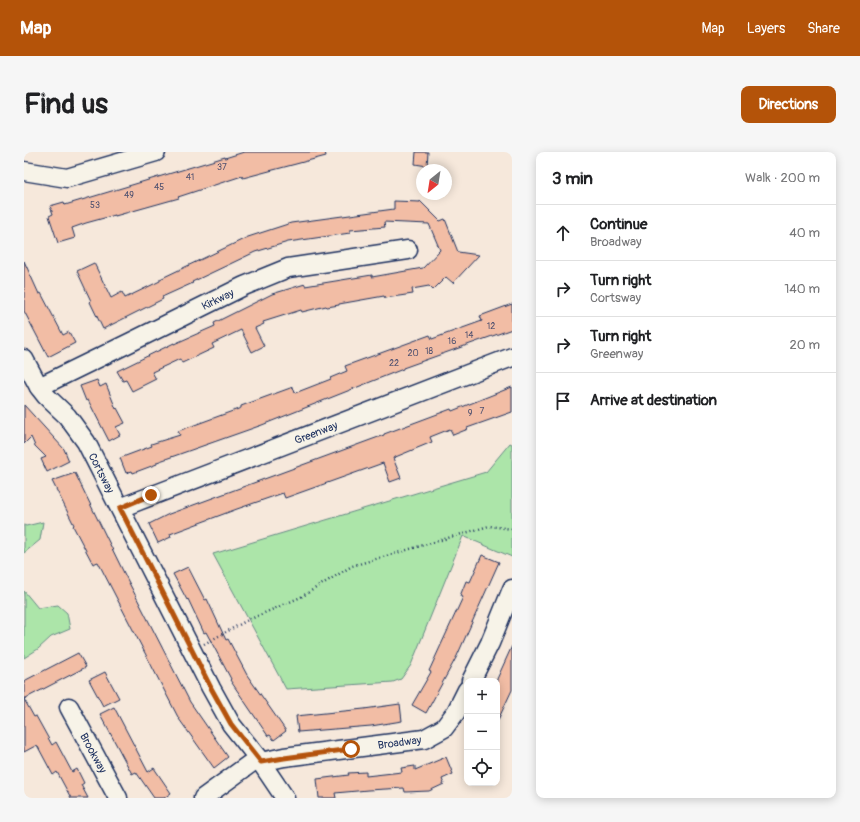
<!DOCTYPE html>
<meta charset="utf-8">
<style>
:root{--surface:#fff;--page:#f6f6f6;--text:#202124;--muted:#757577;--line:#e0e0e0;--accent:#b45309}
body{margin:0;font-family:Pangolin,sans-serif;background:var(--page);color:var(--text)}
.controls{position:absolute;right:12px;bottom:12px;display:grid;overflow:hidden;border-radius:8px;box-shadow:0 2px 10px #0003}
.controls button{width:36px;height:36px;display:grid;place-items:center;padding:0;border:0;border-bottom:1px solid var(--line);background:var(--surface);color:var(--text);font:20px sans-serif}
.compass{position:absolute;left:392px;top:12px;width:36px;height:36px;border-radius:50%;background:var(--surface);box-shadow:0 2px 10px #0003;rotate:210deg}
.stop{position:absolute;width:12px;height:12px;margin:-9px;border:3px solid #b45309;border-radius:50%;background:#fff}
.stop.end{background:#b45309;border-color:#fff;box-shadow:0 1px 4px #0008}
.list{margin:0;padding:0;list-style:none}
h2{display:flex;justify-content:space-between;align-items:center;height:52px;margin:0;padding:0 16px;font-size:17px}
h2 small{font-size:13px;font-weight:400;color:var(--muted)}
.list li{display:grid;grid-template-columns:26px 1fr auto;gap:12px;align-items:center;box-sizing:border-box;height:56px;padding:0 16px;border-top:1px solid var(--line)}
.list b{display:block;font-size:15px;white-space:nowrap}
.list p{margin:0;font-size:13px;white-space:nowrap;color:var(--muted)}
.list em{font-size:13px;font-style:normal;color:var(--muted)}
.icon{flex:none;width:22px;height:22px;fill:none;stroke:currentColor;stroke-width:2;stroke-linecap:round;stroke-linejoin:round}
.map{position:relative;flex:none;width:488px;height:646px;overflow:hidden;border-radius:8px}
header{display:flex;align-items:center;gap:24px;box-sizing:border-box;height:56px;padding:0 20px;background:var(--accent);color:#fff}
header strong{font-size:19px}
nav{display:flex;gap:22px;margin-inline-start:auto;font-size:14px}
.intro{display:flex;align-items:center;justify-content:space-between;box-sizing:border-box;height:96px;padding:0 24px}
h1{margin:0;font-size:28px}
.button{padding:10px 18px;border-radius:8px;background:var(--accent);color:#fff;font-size:14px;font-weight:700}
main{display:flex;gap:24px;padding:0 24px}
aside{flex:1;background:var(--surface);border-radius:8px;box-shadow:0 2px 10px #0003}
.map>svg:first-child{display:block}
.green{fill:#ace5a9;stroke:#648a84}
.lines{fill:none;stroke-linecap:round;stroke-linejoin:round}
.stream{stroke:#5f98b0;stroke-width:4}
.building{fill:#f2bda5;stroke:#1b2f5e}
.minor-casing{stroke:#1b2f5e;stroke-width:21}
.path{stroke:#1b2f5e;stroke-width:2.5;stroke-dasharray:1 3;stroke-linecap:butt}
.minor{stroke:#f7f3e8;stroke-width:18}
.route{stroke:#b45309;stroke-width:5}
.labels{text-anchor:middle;stroke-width:4;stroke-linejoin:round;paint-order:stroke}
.number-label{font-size:9px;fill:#515270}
.street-label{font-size:11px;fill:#1b2f5e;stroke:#f7f3e8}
</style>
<header>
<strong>Map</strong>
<nav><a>Map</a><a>Layers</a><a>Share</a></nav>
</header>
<div class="intro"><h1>Find us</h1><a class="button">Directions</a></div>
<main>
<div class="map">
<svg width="488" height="646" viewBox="0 0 488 646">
<rect width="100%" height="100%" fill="#f6e8db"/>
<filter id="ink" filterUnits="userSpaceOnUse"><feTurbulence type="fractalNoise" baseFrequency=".025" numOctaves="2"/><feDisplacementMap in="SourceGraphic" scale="8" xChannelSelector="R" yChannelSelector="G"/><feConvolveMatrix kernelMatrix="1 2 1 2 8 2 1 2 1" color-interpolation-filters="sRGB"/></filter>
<g filter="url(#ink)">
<g class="green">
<path d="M486 291 488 292V405L439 384 387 513 377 527 369 530 262 537 189 402 462 320Z"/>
<path d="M19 370 16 388 0 401V373L2 374Z"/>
<path d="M0 439 14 456 34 453 43 461 46 477 27 485 14 497 0 506Z"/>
</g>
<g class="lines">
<path class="stream" d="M0 645V646"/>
</g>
<g class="building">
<path d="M220 0H301L302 4 219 26 218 24 154 45 155 46 91 64V63L62 71 48 76 51 86 34 91 25 64 29 62 26 54 40 50 41 53 201 5V6Z"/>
<path d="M392 0H404L403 14 391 12Z"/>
<path d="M370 49 396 50V49L416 69 421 67 434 100 455 103 429 131 422 125 409 138 405 134 388 137 389 142 361 146 360 144 315 152V153L303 155 302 154 278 160 277 158 239 170 240 172 231 176 240 194 228 200 217 178 188 192 190 196 158 211 156 207 128 220 132 227 108 239 102 228 99 229 93 219 150 191V192L191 174 190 171 248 142 281 132V134L348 123V125L399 116 416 98 405 72 382 71 360 70 361 75 326 78V81L264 90 231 100 206 112 168 130 169 131 138 145 139 147 79 177 66 150 67 149 53 119 70 111 87 146 98 140 101 146 136 129V127L224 85 267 71 370 57Z"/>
<path d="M0 109 15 142 17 141 39 183 45 180 51 191 24 205 0 159Z"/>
<path d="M488 152V177L379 216V217L238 273 133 310V312L109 321 108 319 102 321 96 306 128 294 127 292 156 283 154 279 217 256V254L269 235 271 241 307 227 306 226 323 219 321 214 406 183 408 187 458 169 456 164Z"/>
<path d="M73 228 76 235 82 232 92 257 93 256 101 271 92 275 96 283 85 289 64 248 62 249 56 234Z"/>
<path d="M488 235V260L443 276 444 277 429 283 426 277 406 285 408 290 369 306 377 326 366 330 359 311 261 346 259 341 213 357 146 382 147 385 134 391 125 372 145 362 360 283V282L427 257 428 259Z"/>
<path d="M0 253 40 297 45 309 23 320 17 307 22 305 11 294 7 285 0 292Z"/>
<path d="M51 321 101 423 166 550 204 605 190 616 155 567 74 410 69 412 49 374 50 373 28 329Z"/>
<path d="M458 403 475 410 433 504 402 561 388 553 407 520 405 519 439 445 436 444 442 429 446 430Z"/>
<path d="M164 415 181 448 183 447 202 488 204 487 223 523 262 579 250 588 246 583 244 584 206 528 207 527 182 480 180 481 164 447 163 448 149 422Z"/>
<path d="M488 494V538L473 570V527Z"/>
<path d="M54 501 62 515 0 547V529Z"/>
<path d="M81 520 95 546 79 554 65 528Z"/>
<path d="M0 547 10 565 12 564 28 593 32 590 48 620 53 617 60 631 57 633 64 646H47L33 620 29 623 13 593 0 600Z"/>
<path d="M376 552 378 569 347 574 274 580 272 564 340 557Z"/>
<path d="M90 555 124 620 130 616 147 641 140 646H130L112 620 108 622 76 562Z"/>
<path d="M422 605 429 622 418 627 420 632 405 639 381 640 380 636 344 638 311 641 312 646H295L293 627 325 623 324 621 342 620V624L378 620 377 616 391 614V618Z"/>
</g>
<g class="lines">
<g class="minor-casing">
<g id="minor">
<path d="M0 19 43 26 132 0"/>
<path id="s1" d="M0 207 15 235 22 244 43 264 62 290 187 536 207 572 234 606 261 646"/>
<path id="s2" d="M15 235 107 190 220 134 264 116 384 98"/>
<path id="s3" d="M96 356 488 205"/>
<path d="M447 529 466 491 488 437"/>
<path id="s4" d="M45 555 94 646"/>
<path id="s5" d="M237 610 260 605 400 587 420 576 432 560 443 538"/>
<path d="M179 646 234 606"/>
</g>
</g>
<path class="path" d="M180 492 222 469 277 445 328 414 465 374 488 377"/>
<use href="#minor" class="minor"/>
</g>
</g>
<g class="lines" filter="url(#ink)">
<path class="route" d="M127 343 96 356 187 536 207 572 237 610 260 606 327 597"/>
</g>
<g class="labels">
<g class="number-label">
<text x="198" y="18">37</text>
<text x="166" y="28">41</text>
<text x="135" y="38">45</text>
<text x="105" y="46">49</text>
<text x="71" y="56">53</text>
<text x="467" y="177">12</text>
<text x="445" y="186">14</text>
<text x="428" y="192">16</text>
<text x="405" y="202">18</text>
<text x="389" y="204">20</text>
<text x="370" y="214">22</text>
<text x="458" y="262">7</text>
<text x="446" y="264">9</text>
</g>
<g class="street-label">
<text dy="4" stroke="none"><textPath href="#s2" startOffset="199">Kirkway</textPath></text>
<text dy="4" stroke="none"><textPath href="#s3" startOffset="210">Greenway</textPath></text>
<text dy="4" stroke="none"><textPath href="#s1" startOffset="139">Cortsway</textPath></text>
<text dy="4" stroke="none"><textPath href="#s5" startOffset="140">Broadway</textPath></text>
<text dy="4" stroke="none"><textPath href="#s4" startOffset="52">Brookway</textPath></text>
</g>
</g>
</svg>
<div class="controls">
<button>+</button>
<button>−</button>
<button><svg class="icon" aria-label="locate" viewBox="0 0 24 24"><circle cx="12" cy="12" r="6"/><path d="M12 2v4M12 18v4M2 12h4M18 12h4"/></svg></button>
</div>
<svg class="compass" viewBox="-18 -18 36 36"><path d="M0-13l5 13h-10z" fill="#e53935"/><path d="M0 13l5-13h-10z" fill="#757577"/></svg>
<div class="stop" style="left:327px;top:597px"></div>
<div class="stop end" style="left:127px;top:343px"></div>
</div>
<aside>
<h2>3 min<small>Walk · 200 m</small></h2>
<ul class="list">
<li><svg class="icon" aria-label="ahead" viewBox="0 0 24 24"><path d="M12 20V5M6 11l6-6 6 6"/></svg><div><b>Continue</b><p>Broadway</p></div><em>40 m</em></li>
<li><svg class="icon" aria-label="right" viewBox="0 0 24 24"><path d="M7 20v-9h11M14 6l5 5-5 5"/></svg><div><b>Turn right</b><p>Cortsway</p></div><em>140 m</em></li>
<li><svg class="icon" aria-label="right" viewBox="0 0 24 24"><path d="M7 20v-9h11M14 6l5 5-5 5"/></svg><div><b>Turn right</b><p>Greenway</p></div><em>20 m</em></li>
<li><svg class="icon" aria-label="arrive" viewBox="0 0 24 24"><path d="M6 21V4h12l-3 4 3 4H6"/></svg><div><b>Arrive at destination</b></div></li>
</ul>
</aside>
</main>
